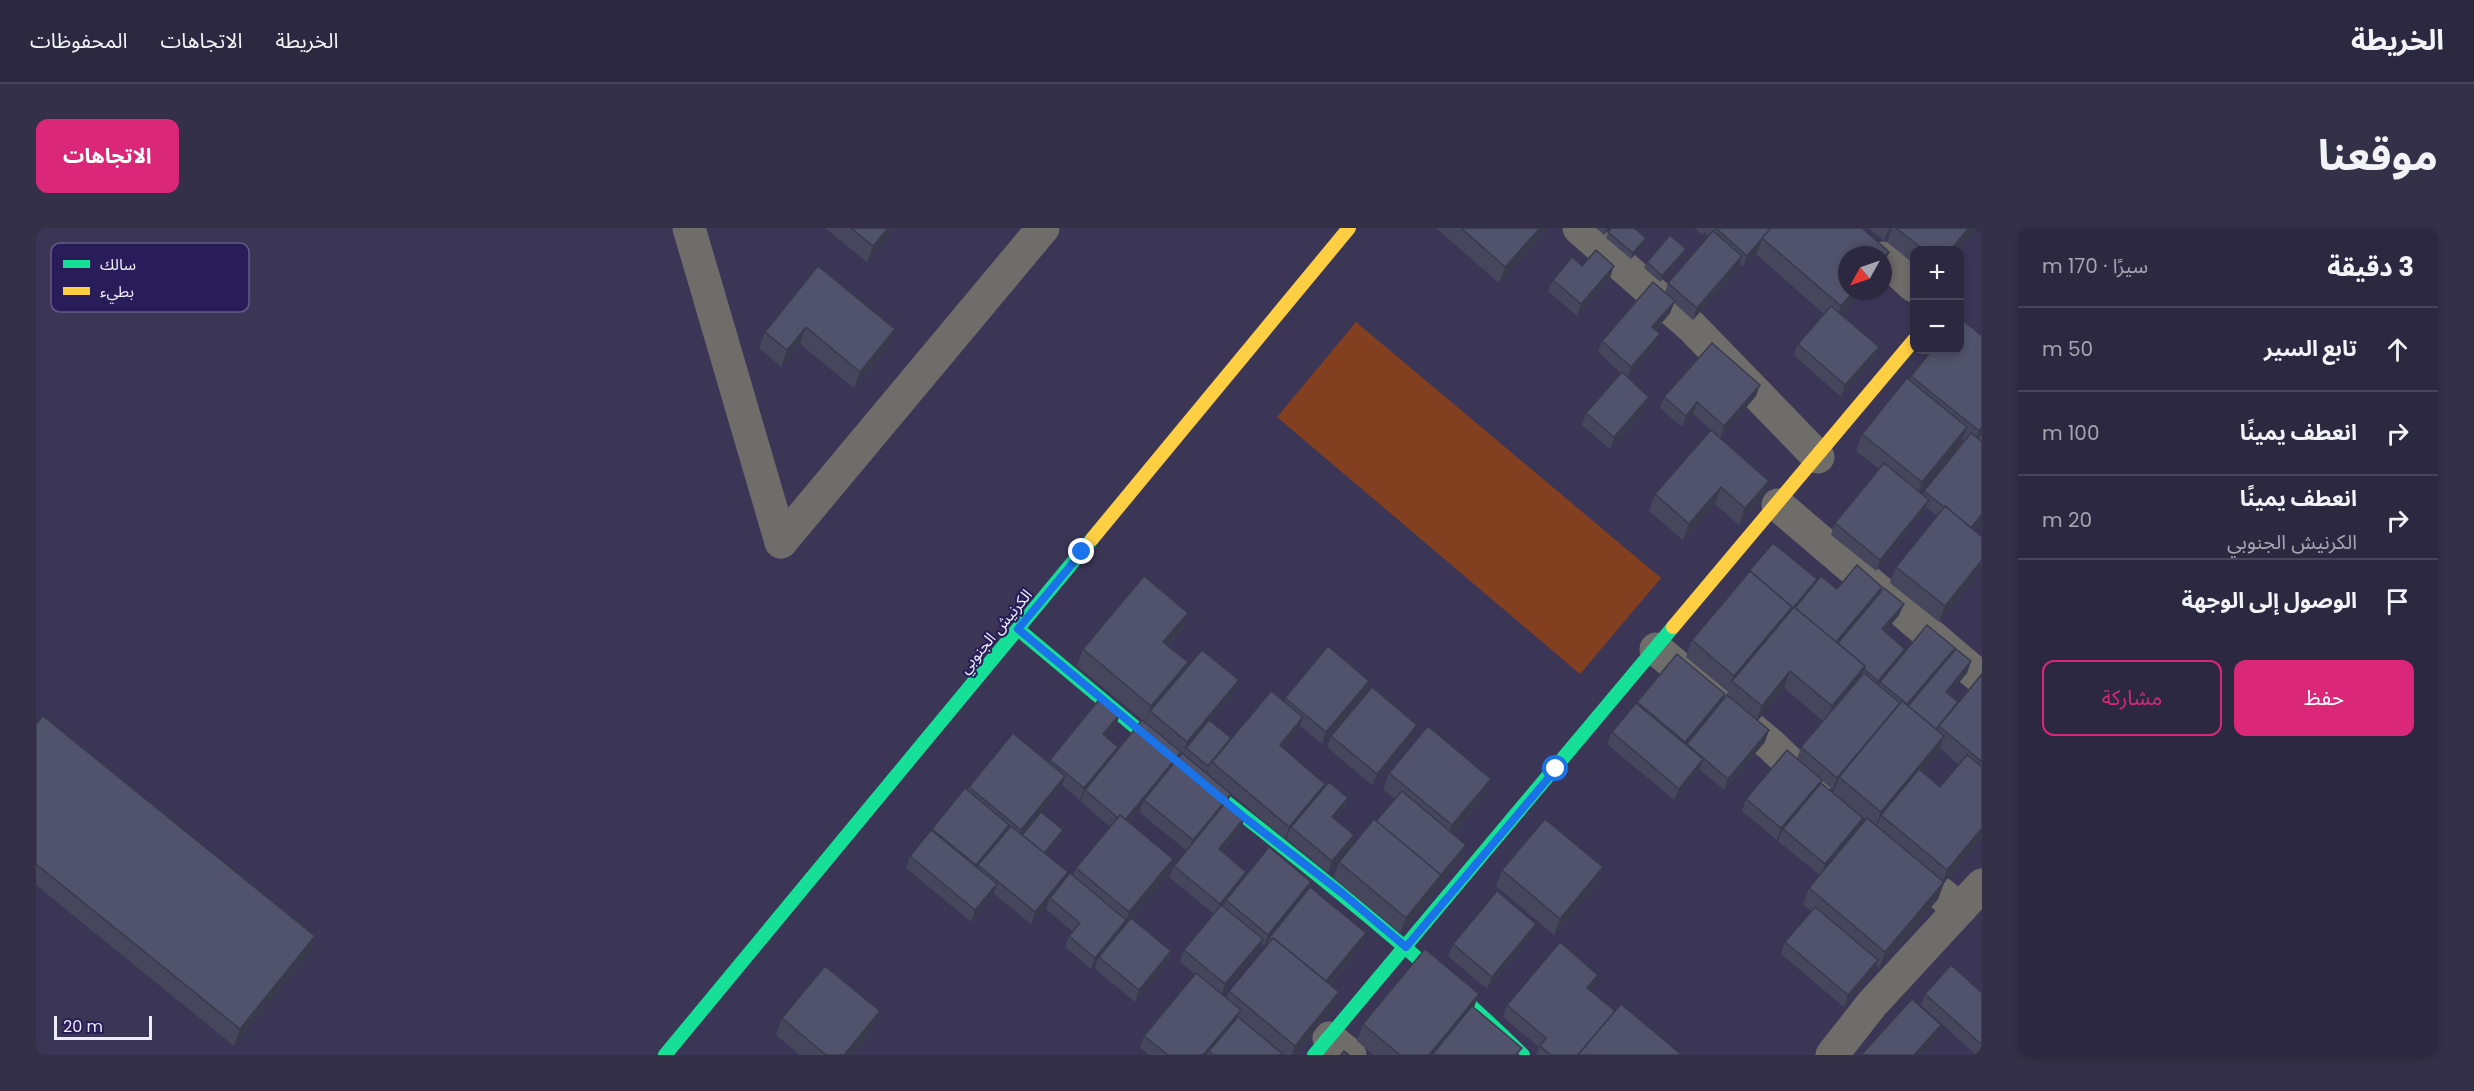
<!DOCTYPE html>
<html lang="ar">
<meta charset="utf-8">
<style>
:root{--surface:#2c2840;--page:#343047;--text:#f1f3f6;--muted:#a6a6b1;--line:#484459;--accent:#db2777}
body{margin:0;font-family:Poppins,"Noto Sans Arabic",sans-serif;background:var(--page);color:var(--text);direction:rtl}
.controls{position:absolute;right:18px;top:18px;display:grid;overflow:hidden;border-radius:12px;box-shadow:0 3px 9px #0003}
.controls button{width:54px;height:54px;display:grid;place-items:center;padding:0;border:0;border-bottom:2px solid var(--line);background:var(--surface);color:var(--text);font:30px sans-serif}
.compass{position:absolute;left:1802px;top:18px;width:54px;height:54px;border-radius:50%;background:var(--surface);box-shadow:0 3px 9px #0003;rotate:230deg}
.scale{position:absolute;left:18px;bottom:15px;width:98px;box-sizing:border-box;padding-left:6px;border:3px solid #ececfb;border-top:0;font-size:16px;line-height:21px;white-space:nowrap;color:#ececfb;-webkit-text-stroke:4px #281d58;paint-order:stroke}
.stop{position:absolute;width:18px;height:18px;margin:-14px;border:4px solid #1a73e8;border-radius:50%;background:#fff}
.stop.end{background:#1a73e8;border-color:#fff;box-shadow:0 2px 6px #0008}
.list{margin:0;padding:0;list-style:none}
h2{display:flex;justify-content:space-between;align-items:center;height:78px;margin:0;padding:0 24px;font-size:26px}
h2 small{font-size:20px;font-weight:400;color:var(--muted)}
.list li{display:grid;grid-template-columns:39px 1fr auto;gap:18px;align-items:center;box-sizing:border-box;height:84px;padding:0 24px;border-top:2px solid var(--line)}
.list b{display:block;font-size:22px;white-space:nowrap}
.list p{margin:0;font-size:20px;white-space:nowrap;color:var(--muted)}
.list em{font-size:20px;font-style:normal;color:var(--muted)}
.actions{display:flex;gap:12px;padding:18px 24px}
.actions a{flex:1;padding:14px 0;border:2px solid var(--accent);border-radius:12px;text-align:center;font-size:21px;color:var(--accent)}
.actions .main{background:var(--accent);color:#fff}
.icon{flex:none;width:33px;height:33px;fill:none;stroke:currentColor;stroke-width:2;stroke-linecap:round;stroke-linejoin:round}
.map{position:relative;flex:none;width:1946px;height:827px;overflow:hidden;direction:ltr;border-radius:12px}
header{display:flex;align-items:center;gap:36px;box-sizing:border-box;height:84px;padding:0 30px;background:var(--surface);border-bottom:2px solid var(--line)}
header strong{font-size:28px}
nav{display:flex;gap:33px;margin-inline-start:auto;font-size:21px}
.intro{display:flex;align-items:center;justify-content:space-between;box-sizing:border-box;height:144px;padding:0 36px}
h1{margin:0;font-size:42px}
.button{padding:15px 27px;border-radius:12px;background:var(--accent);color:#fff;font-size:21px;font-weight:700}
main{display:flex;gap:36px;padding:0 36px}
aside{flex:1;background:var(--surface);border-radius:12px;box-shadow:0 3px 9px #0003}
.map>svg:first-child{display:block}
.green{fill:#824020}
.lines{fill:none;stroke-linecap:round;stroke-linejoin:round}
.street{stroke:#6f6d6a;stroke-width:33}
.fast{stroke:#16e098;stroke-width:14}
.slow{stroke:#ffcf43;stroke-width:14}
.wall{fill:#46475d;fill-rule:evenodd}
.shaded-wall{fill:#393a4c}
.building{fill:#51536c;stroke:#393a4c;stroke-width:1.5}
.route{stroke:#1a73e8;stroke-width:8}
.labels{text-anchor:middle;stroke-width:4.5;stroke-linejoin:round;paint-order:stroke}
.street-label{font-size:16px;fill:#ececfb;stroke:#281d58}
.key{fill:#281d58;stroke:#635b89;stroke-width:1.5}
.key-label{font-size:16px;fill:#ececfb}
</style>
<header>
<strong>الخريطة</strong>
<nav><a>الخريطة</a><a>الاتجاهات</a><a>المحفوظات</a></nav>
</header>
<div class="intro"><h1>موقعنا</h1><a class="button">الاتجاهات</a></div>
<main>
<aside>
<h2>3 دقيقة<small>سيرًا · 170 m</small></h2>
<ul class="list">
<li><svg class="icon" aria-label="ahead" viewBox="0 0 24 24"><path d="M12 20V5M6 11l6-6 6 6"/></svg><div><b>تابع السير</b></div><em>50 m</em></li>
<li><svg class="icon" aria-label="right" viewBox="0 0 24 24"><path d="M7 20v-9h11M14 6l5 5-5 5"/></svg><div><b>انعطف يمينًا</b></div><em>100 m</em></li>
<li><svg class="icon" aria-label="right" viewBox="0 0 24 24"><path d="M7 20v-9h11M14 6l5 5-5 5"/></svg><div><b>انعطف يمينًا</b><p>الكرنيش الجنوبي</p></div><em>20 m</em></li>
<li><svg class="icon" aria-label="arrive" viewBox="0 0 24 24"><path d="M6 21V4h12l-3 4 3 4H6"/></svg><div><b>الوصول إلى الوجهة</b></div></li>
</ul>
<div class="actions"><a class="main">حفظ</a><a>مشاركة</a></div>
</aside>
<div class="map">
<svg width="1946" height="827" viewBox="0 0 1946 827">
<rect width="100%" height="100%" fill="#3b3656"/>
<path class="green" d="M1320 94 1625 350 1544 446 1241 189Z"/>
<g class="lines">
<g class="street">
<path d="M653 0 745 314"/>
<path d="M1543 0 1656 99 1782 229"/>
<path d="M1847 30 1878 58"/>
<path d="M1742 277 1946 451"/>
<path d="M745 314 1007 0"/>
<path d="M1620 421 1735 517 1778 558"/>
<path d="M1869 637 1924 681"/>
<path d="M1293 810 1314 827"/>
<path d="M1796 827 1836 776 1946 657"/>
</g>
<g class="fast">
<path d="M982 401 1135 529"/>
<path d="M1175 562C1283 647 1389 731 1487 827"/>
<path d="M629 827 1056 311"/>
<path d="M1278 827 1637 399"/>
</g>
<g class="slow">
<path d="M1056 311 1313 0"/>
<path d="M1637 399 1878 112"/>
</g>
</g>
<g class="wall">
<path d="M789 0H859L831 34Z"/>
<path d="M1400 0H1512L1463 55Z"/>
<path d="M1560 0H1574L1568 7Z"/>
<path d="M1575 0H1600L1599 1 1608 16 1595 31 1570 10 1572 4Z"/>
<path d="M1659 0H1826L1827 63 1806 87 1843 119 1838 131 1805 169 1758 127 1762 116 1788 86 1720 26 1722 23 1707 39 1704 36 1702 40 1657 92 1638 75 1634 85 1620 102V117L1592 149 1613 169 1609 180 1574 221 1546 197 1550 185 1585 145 1562 124 1566 113 1629 64 1632 55 1672 9 1669 6 1671 1 1666 7Z"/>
<path d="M1833 0H1941L1922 22H1878V36L1851 14 1854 6 1848 13Z"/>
<path d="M1650 21 1648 27 1624 54 1608 40 1611 34Z"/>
<path d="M782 38 853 117 818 160 764 116 745 139 723 120 729 104Z"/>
<path d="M1546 38 1574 50 1541 88 1512 63 1517 52Z"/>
<path d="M1946 108V293L1938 302 1903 394 1854 355 1860 339 1901 288 1890 279 1888 283 1840 343 1795 307 1799 295 1843 241 1820 223 1826 206 1873 151 1875 148ZM1926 211 1928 213 1888 263 1887 267 1884 265 1925 215Z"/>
<path d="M1720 168 1684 210 1657 186 1646 199 1624 180 1628 169Z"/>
<path d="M1733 253 1727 269 1703 297 1679 276 1647 312 1613 283 1619 266Z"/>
<path d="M1712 344 1781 351 1779 355 1801 361 1846 359 1845 364 1863 387 1849 404 1869 421 1868 425H1917L1935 433 1931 445 1913 466 1922 474 1946 446V609L1908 655 1902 671 1843 741 1840 737 1837 744 1808 779 1745 726 1749 714 1775 683 1767 676 1773 660 1784 647 1742 613 1744 608 1741 612 1706 583 1710 571 1761 531 1765 519 1787 493 1748 460 1721 493 1729 514 1688 562 1663 541 1638 572 1571 516 1576 504 1601 474 1689 466 1687 472 1690 468 1692 464 1650 429 1656 412 1711 347ZM1904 520 1923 537 1904 559 1886 544 1902 525ZM1785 552 1797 562 1800 558 1797 565 1784 556ZM1827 590 1829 592 1824 599Z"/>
<path d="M1152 385 1146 401 1132 418 1152 434 1148 443 1203 452 1198 464 1174 493 1195 510 1248 474 1249 470 1329 465 1286 516 1264 498 1263 501 1247 520 1289 556 1288 560 1312 570 1308 582 1300 592 1318 607 1314 619 1292 645 1251 611 1252 606 1249 611 1171 545 1173 540 1170 544 1148 526V524L1147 526 1145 524 1143 529 1192 576 1209 589 1205 601 1186 624 1210 644 1208 650 1273 661 1330 705 1326 717 1294 756 1303 764 1297 780 1259 827H1113L1104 819 1108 808 1159 746 1144 734 1148 722 1178 686 1133 649 1138 638 1150 622 1103 584 1105 579 1092 595 1137 631 1131 648 1095 691 1135 723 1131 735 1099 774 1059 741 1061 733 1055 741 1029 719 1033 708 1037 704 1010 681 1012 675 995 696 957 665V667L935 694 870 640 874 628 896 601 931 562 933 559 1013 534 1014 532 1080 497 1070 509 1082 519 1081 523 1110 495 1111 491 1109 494 1041 438 1047 421ZM1026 557 1044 572 1046 569 1045 574 1074 599 1040 640 1037 648 1029 651 1010 626 1025 608 1027 602 1005 584 1025 560ZM1225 715 1228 718 1231 715 1229 720 1193 763 1191 770 1186 767 1222 722Z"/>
<path d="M0 496 279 708 273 725 198 818 0 657Z"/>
<path d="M1295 508 1377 509 1336 557 1291 519Z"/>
<path d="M1353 545 1449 567 1417 606 1426 629 1400 660 1399 664 1364 706 1297 650 1303 634 1340 593 1359 571 1347 561Z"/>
<path d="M1567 639 1561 656 1518 707 1460 658 1466 642Z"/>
<path d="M1500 696 1496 707 1451 761 1412 728 1417 716Z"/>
<path d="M1562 747 1558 758 1554 763 1579 784 1646 827H1500L1503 819 1467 789 1471 777Z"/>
<path d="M1946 765V827H1940L1885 777 1889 766Z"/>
<path d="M1438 780 1484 827H1338L1321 813 1327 796Z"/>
<path d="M746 790 838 800 816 827H764L740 807Z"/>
</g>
<g class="shaded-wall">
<path d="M852 0H859L831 34 837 18Z"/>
<path d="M1504 0H1512L1463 55 1469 39Z"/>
<path d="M1570 0H1574L1568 7Z"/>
<path d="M1853 0H1856L1854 6 1848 13Z"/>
<path d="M1933 0H1941L1922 22H1914Z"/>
<path d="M1610 10 1608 16 1595 31 1597 25Z"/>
<path d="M1726 11 1722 23 1707 39 1711 28Z"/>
<path d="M1650 21 1648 27 1624 54 1626 48Z"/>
<path d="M1853 24 1847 40V30Z"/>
<path d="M1706 28 1702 40 1657 92 1661 80Z"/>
<path d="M1578 38 1574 50 1541 88 1545 76Z"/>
<path d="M1818 63H1827L1799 95 1805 78Z"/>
<path d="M1639 73 1634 85 1612 110 1616 99Z"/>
<path d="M770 99 764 116 745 139 751 122Z"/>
<path d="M859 101 853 117 818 160 824 144Z"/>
<path d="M1624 106 1620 117 1591 150 1595 139Z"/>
<path d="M1843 119 1838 131 1805 169 1809 157Z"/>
<path d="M1724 157 1720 168 1684 210 1688 198Z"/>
<path d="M1613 169 1609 180 1574 221 1578 209Z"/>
<path d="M1661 174 1657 186 1646 199 1650 188Z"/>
<path d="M1931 199 1925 215 1880 271 1886 254Z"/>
<path d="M1946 199V208H1943L1941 215 1937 219 1943 203Z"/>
<path d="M1733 253 1727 269 1703 297 1709 280Z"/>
<path d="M1685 259 1679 276 1647 312 1653 296Z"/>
<path d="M1893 272 1888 283 1840 343 1844 332Z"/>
<path d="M1946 286V293L1930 312 1935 300Z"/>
<path d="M1946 332V341L1903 394 1909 378Z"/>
<path d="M1781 351 1777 362 1759 384 1756 381Z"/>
<path d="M1846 359 1842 370 1802 419 1798 417Z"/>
<path d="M1868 376 1863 387 1842 413 1846 401Z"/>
<path d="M1756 379 1750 395 1696 453 1698 448Z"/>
<path d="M1152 385 1146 401 1121 430 1127 414Z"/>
<path d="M1919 420 1914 431 1873 481 1871 476Z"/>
<path d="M1869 421 1865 432 1844 454 1841 461 1838 465 1842 453Z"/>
<path d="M1935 433 1931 445 1906 475 1910 464Z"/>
<path d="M1152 434 1146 451 1114 483 1111 491 1109 494 1115 478Z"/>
<path d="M1829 438 1823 455 1790 495 1796 478Z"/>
<path d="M1754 443 1748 460 1720 495 1726 478Z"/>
<path d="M1203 452 1198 464 1151 521 1150 520 1147 526 1151 514Z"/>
<path d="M1333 453 1329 465 1286 516 1290 504Z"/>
<path d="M1689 466 1685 478 1651 516 1649 520 1645 526 1649 514Z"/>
<path d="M1085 485 1080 497 1063 518 1067 506Z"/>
<path d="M1860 487 1803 549 1800 558 1797 562 1801 550Z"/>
<path d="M1267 489 1263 501 1240 529 1244 517Z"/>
<path d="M1381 497 1377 509 1336 557 1341 546Z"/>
<path d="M1733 502 1729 514 1688 562 1692 551Z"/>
<path d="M1908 508 1902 525 1848 589 1845 587 1842 596 1839 600 1845 584Z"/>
<path d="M1082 519 1078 530 1049 562 1046 569 1044 572 1048 560Z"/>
<path d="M1145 524 1141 536 1108 572 1105 579 1083 606 1087 594Z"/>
<path d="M1667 531 1663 543 1638 572 1643 561Z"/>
<path d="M1029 548 1025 560 981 614 985 602Z"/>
<path d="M1455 551 1449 567 1410 614 1416 597Z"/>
<path d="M1786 552 1781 563 1747 601 1744 608 1741 612 1745 600Z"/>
<path d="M1289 556 1285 567 1255 599 1252 606 1249 611 1253 599Z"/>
<path d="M1195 566 1191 577 1153 624 1157 612Z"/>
<path d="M1312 570 1308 582 1292 601 1296 589Z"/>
<path d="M1209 589 1205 601 1178 633 1183 621Z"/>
<path d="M1827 590 1823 602 1785 648 1789 636Z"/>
<path d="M973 597 969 608 942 637 940 643 936 649 940 637Z"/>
<path d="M1946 600V609L1908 655 1902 671 1843 741 1849 724 1905 657 1911 642Z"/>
<path d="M1027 602 1025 608 1005 633 1007 627Z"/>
<path d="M1318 607 1314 619 1292 645 1296 633Z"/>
<path d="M1430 617 1426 629 1400 660 1399 664 1364 706 1370 690Z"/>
<path d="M1137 631 1131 648 1087 701 1093 684Z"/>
<path d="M1567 639 1561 656 1518 707 1524 691Z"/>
<path d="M1032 644 1028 656 1014 670 1012 675 995 696 999 684Z"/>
<path d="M1210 644 1206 655 1190 672 1188 677 1180 687 1184 676Z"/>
<path d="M1275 654 1271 666 1233 710 1231 715 1228 718 1232 707Z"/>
<path d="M961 656 957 667 935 694 939 682Z"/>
<path d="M1090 692 1086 704 1063 729 1061 733 1055 741 1059 730Z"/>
<path d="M1500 696 1496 707 1451 761 1456 749Z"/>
<path d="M1330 705 1326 717 1284 767 1288 756Z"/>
<path d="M279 708 273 725 198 818 204 801Z"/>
<path d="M1227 711 1222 722 1185 768 1189 756Z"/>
<path d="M1135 723 1131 735 1099 774 1103 762Z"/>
<path d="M1842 732 1837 744 1808 779 1812 767Z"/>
<path d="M1562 747 1558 758 1546 772 1551 760Z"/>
<path d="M1303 764 1297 780 1259 827H1256L1259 818Z"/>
<path d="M1443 766 1437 782 1400 827H1393Z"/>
<path d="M1205 782 1200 794 1173 823 1171 827H1167Z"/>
<path d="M844 783 838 800 816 827H808Z"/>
<path d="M1905 797 1901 809 1884 827H1878Z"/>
</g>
<g class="building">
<path d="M815 0H852L837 18Z"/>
<path d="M1425 0H1504L1469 39Z"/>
<path d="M1575 0H1598L1610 10 1597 25 1572 4Z"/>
<path d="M1680 0H1735L1711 28Z"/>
<path d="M1735 0H1826L1853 24 1847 30V27H1811V63H1818L1805 78 1726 10Z"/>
<path d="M1860 0H1933L1914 22H1888Z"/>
<path d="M1677 3 1706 28 1661 80 1632 55Z"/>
<path d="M1634 7 1650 21 1626 48 1611 34Z"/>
<path d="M1560 22 1578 38 1545 76 1517 52 1536 29 1546 38Z"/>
<path d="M782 38 859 101 824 144 770 99 751 122 729 104Z"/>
<path d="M1617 54 1639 73 1616 99 1624 106 1595 139 1566 113Z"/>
<path d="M1795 78 1843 119 1809 157 1762 116Z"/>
<path d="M1923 89 1946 108V199L1943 203 1875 148 1896 122H1923Z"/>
<path d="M1676 115 1724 157 1688 198 1661 174 1650 188 1628 169Z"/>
<path d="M1586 144 1613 169 1578 209 1550 185Z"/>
<path d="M1871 150 1931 199 1886 254 1826 206Z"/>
<path d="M1675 202 1733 253 1709 280 1685 259 1653 296 1619 266Z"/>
<path d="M1935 205 1946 214V286L1935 300 1909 278 1908 279 1888 263Z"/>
<path d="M1848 235 1893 272 1844 332 1799 295Z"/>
<path d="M1909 278 1946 309V332L1909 378 1860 339Z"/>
<path d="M1737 315 1781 351 1756 381V379L1714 343 1713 345 1712 344Z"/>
<path d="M1821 337 1846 359 1800 414 1759 380 1785 348 1801 361Z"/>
<path d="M1714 343 1756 379 1698 448 1656 412Z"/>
<path d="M1108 348 1152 385 1127 414 1152 434 1115 478 1047 421Z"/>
<path d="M1848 360 1868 376 1846 401 1869 421 1842 453 1828 441 1829 438 1802 415Z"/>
<path d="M1758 379 1829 438 1796 478 1754 443 1726 478 1696 453Z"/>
<path d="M1891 397 1919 420 1871 476 1844 454Z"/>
<path d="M1292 418 1333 453 1290 504 1249 470Z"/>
<path d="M1920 421 1935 433 1910 464 1922 474 1900 501 1872 478Z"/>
<path d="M1166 422 1203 452 1151 514 1114 483Z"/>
<path d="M1641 426 1689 466 1649 514 1601 474Z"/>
<path d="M1828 445 1864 475 1801 550 1765 519Z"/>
<path d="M1946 446V534L1903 498Z"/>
<path d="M1336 459 1381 497 1341 546 1295 508Z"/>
<path d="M1235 463 1267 489 1244 517 1289 556 1253 599 1176 534Z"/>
<path d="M1691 467 1733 502 1692 551 1651 516Z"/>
<path d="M1065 469 1085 485 1067 506 1082 519 1048 560 1014 532Z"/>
<path d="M1866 473 1908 508 1845 584 1803 549Z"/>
<path d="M1600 475 1667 531 1643 561 1576 504Z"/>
<path d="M7 488 279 708 204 801 0 636V496Z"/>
<path d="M1106 492 1145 524 1089 592 1084 587 1082 590 1049 562Z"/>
<path d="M1173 492 1195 510 1172 538 1150 520Z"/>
<path d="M1392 498 1455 551 1416 597 1353 545Z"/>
<path d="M977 505 1029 548 985 602 933 559Z"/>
<path d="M1751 522 1786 552 1745 600 1710 571Z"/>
<path d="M1146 525 1195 566 1157 612 1108 572Z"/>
<path d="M1931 527 1946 539V600L1911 642 1845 587 1883 541 1904 559Z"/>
<path d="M1293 554 1312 570 1296 589 1318 607 1296 633 1255 599Z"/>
<path d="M1785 555 1827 590 1789 636 1747 601Z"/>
<path d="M929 560 973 597 940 637 896 601Z"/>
<path d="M1366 563 1430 617 1404 648 1405 647 1340 593Z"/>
<path d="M1190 574 1209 589 1183 621 1210 644 1184 676 1138 638Z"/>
<path d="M1005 584 1027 602 1008 625 986 607Z"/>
<path d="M1084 587 1137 631 1093 684 1040 640Z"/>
<path d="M1831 590 1908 654 1849 724 1773 660Z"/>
<path d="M1338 591 1405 647 1370 690 1303 634Z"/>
<path d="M1509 591 1567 639 1524 691 1466 642Z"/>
<path d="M975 598 1032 644 999 684 942 637Z"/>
<path d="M895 602 961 656 939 682 874 628Z"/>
<path d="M1233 619 1275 654 1232 707 1190 672Z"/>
<path d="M1034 645 1090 692 1059 730 1033 708 1044 695 1014 670Z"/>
<path d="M1274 659 1330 705 1290 753 1237 710 1236 712 1233 710Z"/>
<path d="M1461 663 1500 696 1456 749 1417 716Z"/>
<path d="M1185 677 1227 711 1189 756 1148 722Z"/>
<path d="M1779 679 1842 732 1812 767 1749 714Z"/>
<path d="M1095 690 1135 723 1103 762 1063 729Z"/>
<path d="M1237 710 1303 764 1259 818 1193 763Z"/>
<path d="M1524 714 1562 747 1551 760 1579 783 1542 827H1515L1504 818 1510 810 1471 777Z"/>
<path d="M1389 721 1443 766 1393 827H1364L1327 796Z"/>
<path d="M1915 737 1946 765V817L1889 766Z"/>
<path d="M789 738 844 783 808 827H790L746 790Z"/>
<path d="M1160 745 1205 782 1167 827H1132L1108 808Z"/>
<path d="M1876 771 1905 797 1878 827H1825Z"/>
<path d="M1585 776 1646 827H1542Z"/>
<path d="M1436 778 1486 820 1480 827H1396Z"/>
<path d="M1202 789 1248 827H1177L1173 823Z"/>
<path d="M1308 823 1313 827H1305Z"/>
</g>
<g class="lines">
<path class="route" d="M1046 324 982 401 1209 590 1306 665 1370 719 1520 541"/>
</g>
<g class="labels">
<g class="street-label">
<text transform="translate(959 403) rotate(-50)" y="6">الكرنيش الجنوبي</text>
</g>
</g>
<rect x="15" y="15" width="198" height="69" rx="9" class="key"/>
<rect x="27" y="32" width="27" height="8" fill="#16e098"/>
<rect x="27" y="59" width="27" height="8" fill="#ffcf43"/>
<g class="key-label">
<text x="64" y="42">سالك</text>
<text x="64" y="69">بطيء</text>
</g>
</svg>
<div class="controls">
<button>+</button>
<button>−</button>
</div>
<svg class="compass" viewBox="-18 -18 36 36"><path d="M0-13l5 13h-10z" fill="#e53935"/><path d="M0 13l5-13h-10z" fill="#a6a6b1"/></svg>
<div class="scale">20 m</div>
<div class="stop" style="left:1520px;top:541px"></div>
<div class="stop end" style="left:1046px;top:324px"></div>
</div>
</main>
